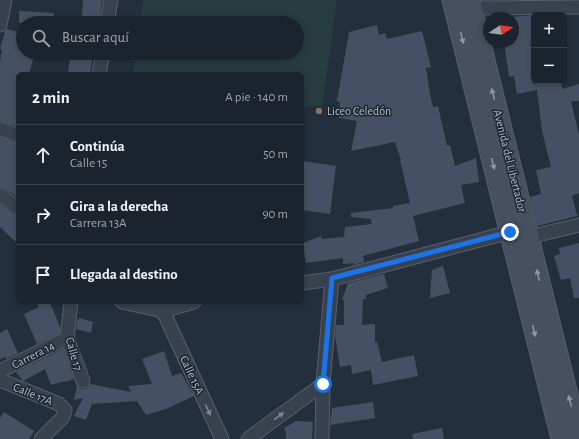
<!DOCTYPE html>
<html lang="es">
<meta charset="utf-8">
<style>
:root{--surface:#1b232e;--page:#242b36;--text:#f1f3f6;--muted:#a0a4aa;--line:#39404a}
body{margin:0;font-family:"Alegreya Sans",sans-serif;background:var(--page);color:var(--text)}
.controls{position:absolute;right:12px;top:12px;display:grid;overflow:hidden;border-radius:6px;box-shadow:0 2px 6px #0003}
.controls button{width:36px;height:36px;display:grid;place-items:center;padding:0;border:0;border-bottom:1px solid var(--line);background:var(--surface);color:var(--text);font:20px sans-serif}
.compass{position:absolute;left:483px;top:12px;width:36px;height:36px;border-radius:50%;background:var(--surface);box-shadow:0 2px 6px #0003;rotate:77deg}
.stop{position:absolute;width:12px;height:12px;margin:-9px;border:3px solid #1a73e8;border-radius:50%;background:#fff}
.stop.end{background:#1a73e8;border-color:#fff;box-shadow:0 1px 4px #0008}
.list{margin:0;padding:0;list-style:none}
h2{display:flex;justify-content:space-between;align-items:center;height:52px;margin:0;padding:0 16px;font-size:17px}
h2 small{font-size:13px;font-weight:400;color:var(--muted)}
.list li{display:grid;grid-template-columns:26px 1fr auto;gap:12px;align-items:center;box-sizing:border-box;height:60px;padding:0 16px;border-top:1px solid var(--line)}
.list b{display:block;font-size:15px;white-space:nowrap}
.list p{margin:0;font-size:13px;white-space:nowrap;color:var(--muted)}
.list em{font-size:13px;font-style:normal;color:var(--muted)}
.icon{flex:none;width:22px;height:22px;fill:none;stroke:currentColor;stroke-width:2;stroke-linecap:round;stroke-linejoin:round}
.map{position:relative;flex:none;width:579px;height:439px;overflow:hidden}
.search{position:absolute;background:var(--surface);box-shadow:0 2px 6px #0003;left:16px;top:16px;width:288px;height:44px;display:flex;align-items:center;gap:10px;box-sizing:border-box;padding:0 14px;border-radius:22px;color:var(--muted);font-size:15px}
.panel{position:absolute;background:var(--surface);box-shadow:0 2px 6px #0003;left:16px;top:72px;width:288px;height:232px;border-radius:6px}
.map>svg:first-child{display:block}
.green{fill:#263c3f}
.building{fill:#455162}
.lines{fill:none;stroke-linecap:round;stroke-linejoin:round}
.minor-casing{stroke:#565f6c;stroke-width:15}
.secondary-casing{stroke:#565f6c;stroke-width:21}
.minor{stroke:#38414e;stroke-width:13}
.secondary{stroke:#465061;stroke-width:19}
.oneway{fill:#8e96a5}
.oneway2{fill:#7c8592}
.route{stroke:#1a73e8;stroke-width:5}
.education-dot{fill:#8d6e63;stroke:#1d2633;stroke-width:1.5}
.labels{text-anchor:middle;stroke-width:3;stroke-linejoin:round;paint-order:stroke}
.poi-label{font-size:12px;fill:#b4bcc9;stroke:#1d2633;text-anchor:start}
.street-label{font-size:12px;fill:#b4bcc9;stroke:#1d2633}
</style>
<div class="map">
<svg width="579" height="439" viewBox="0 0 579 439">
<rect width="100%" height="100%" fill="#242f3e"/>
<path class="green" d="M143 0H337L322 108 302 105V74H133L136 53H297V23H140Z"/>
<g class="building">
<path d="M83 0H102L100 18 82 16Z"/>
<path d="M19 11 54 13 53 23H19Z"/>
<path d="M534 15V81H561L562 89 579 84V101H571L579 135V193L572 196 577 216 537 226 530 197 541 194 536 170 551 167 542 131 537 90 517 94 514 76 509 77 504 42H513V17Z"/>
<path d="M377 25 379 35 385 33 387 39 422 31 431 67 426 68 430 94 433 107 438 106 447 146 450 145 455 166 476 158 479 182 461 185 465 203 413 216 419 241 363 256 364 262 353 265 354 263 343 264V258L306 263 303 243 321 236 322 239 344 237 345 227 372 224 371 219 351 217V213L393 208V206L410 203 400 160H401L395 142 351 151 357 121 339 118 340 102 337 101 349 32Z"/>
<path d="M7 29 23 33V53H35L29 74H18V127L0 121V62L2 50 0 49 5 31Z"/>
<path d="M71 53 93 56 90 74 68 72Z"/>
<path d="M0 137 18 143V190L16 196 5 189 0 187Z"/>
<path d="M302 161 336 166 330 214 302 210Z"/>
<path d="M0 205 13 214 18 216V244L0 227Z"/>
<path d="M579 243V298H574L570 278 561 280 554 256 560 254 559 248Z"/>
<path d="M443 266 450 293 430 298 432 270Z"/>
<path d="M384 274 388 288 366 295V299H363L362 325 375 324V342H377L382 362 414 355 418 376 373 385 371 370 352 374 351 365 340 367 335 336 336 325H344V300H342L348 283Z"/>
<path d="M37 302H50L60 327V333L37 344 24 314 39 307Z"/>
<path d="M79 318 93 322 91 333 76 329 77 321Z"/>
<path d="M7 329 18 353 6 359 5 357 0 359V333Z"/>
<path d="M63 349 74 379 65 382V381L51 385 45 369 23 381 16 372Z"/>
<path d="M164 351 172 376 181 373 194 396 166 409 146 415 137 401 92 404 86 420 74 416 83 398 74 400 77 386 81 389H85L89 386 90 384 131 392 128 386 152 384 142 359Z"/>
<path d="M373 402 375 418 330 425 332 408Z"/>
<path d="M4 412 34 431 29 439H0V418Z"/>
<path d="M296 421 313 422 312 439H286V432L284 428Z"/>
<path d="M442 428 444 439H413L412 434Z"/>
</g>
<g class="lines">
<g class="minor-casing">
<g id="minor">
<path d="M472 8 579 7"/>
<path d="M107 23 111 0"/>
<path d="M0 25 5 0"/>
<path d="M99 74 103 53"/>
<path d="M0 129 18 135"/>
<path d="M0 195 18 208"/>
<path d="M529 237 579 225"/>
<path d="M302 283 332 279 510 232"/>
<path d="M71 302 67 338 83 381"/>
<path d="M122 302 163 311 194 302"/>
<path d="M163 311 222 439"/>
<path d="M0 371 67 338"/>
<path d="M0 380 59 404 65 410 63 417 41 439"/>
<path d="M248 439 323 384"/>
<path d="M322 439 323 384 332 279"/>
</g>
</g>
<g class="secondary-casing">
<g id="secondary">
<path d="M452 0 561 439"/>
<path d="M470 0 579 439"/>
</g>
</g>
<use href="#minor" class="minor"/>
<use href="#secondary" class="secondary"/>
</g>
<defs><path id="oneway-solid" d="M-6-.8H1V-3.2L6.5 0L1 3.2V.8H-6Z"/></defs>
<g class="oneway">
<use href="#oneway-solid" transform="translate(462 38) rotate(76)"/>
<use href="#oneway-solid" transform="translate(493 94) rotate(-104)"/>
<use href="#oneway-solid" transform="translate(493 164) rotate(76)"/>
<use href="#oneway-solid" transform="translate(538 275) rotate(-104)"/>
<use href="#oneway-solid" transform="translate(534 331) rotate(76)"/>
<use href="#oneway-solid" transform="translate(570 401) rotate(-104)"/>
</g>
<g class="oneway2">
<use href="#oneway-solid" transform="translate(208 410) rotate(65)"/>
<use href="#oneway-solid" transform="translate(279 416) rotate(-36)"/>
</g>
<g class="lines">
<path class="route" d="M323 384 332 278 510 232"/>
</g>
<circle class="education-dot" cx="319" cy="111" r="4"/>
<g class="labels">
<g class="poi-label">
<text x="327" y="115">Liceo Celedón</text>
</g>
<g class="street-label">
<text transform="translate(510 161) rotate(76)" y="4">Avenida del Libertador</text>
<text transform="translate(74 354) rotate(74)" y="4">Calle 17</text>
<text transform="translate(33 355) rotate(-27)" y="4">Carrera 14</text>
<text transform="translate(192 375) rotate(65)" y="4">Calle 15A</text>
<text transform="translate(33 394) rotate(22)" y="4">Calle 17A</text>
</g>
</g>
</svg>
<div class="controls">
<button>+</button>
<button>−</button>
</div>
<svg class="compass" viewBox="-18 -18 36 36"><path d="M0-13l5 13h-10z" fill="#e53935"/><path d="M0 13l5-13h-10z" fill="#a0a4aa"/></svg>
<div class="stop" style="left:323px;top:384px"></div>
<div class="stop end" style="left:510px;top:232px"></div>
<div class="search"><svg class="icon" aria-label="search" viewBox="0 0 24 24"><circle cx="10" cy="10" r="6"/><path d="M15 15l6 6"/></svg>Buscar aquí</div>
<section class="panel">
<h2>2 min<small>A pie · 140 m</small></h2>
<ul class="list">
<li><svg class="icon" aria-label="ahead" viewBox="0 0 24 24"><path d="M12 20V5M6 11l6-6 6 6"/></svg><div><b>Continúa</b><p>Calle 15</p></div><em>50 m</em></li>
<li><svg class="icon" aria-label="right" viewBox="0 0 24 24"><path d="M7 20v-9h11M14 6l5 5-5 5"/></svg><div><b>Gira a la derecha</b><p>Carrera 13A</p></div><em>90 m</em></li>
<li><svg class="icon" aria-label="arrive" viewBox="0 0 24 24"><path d="M6 21V4h12l-3 4 3 4H6"/></svg><div><b>Llegada al destino</b></div></li>
</ul>
</section>
</div>
